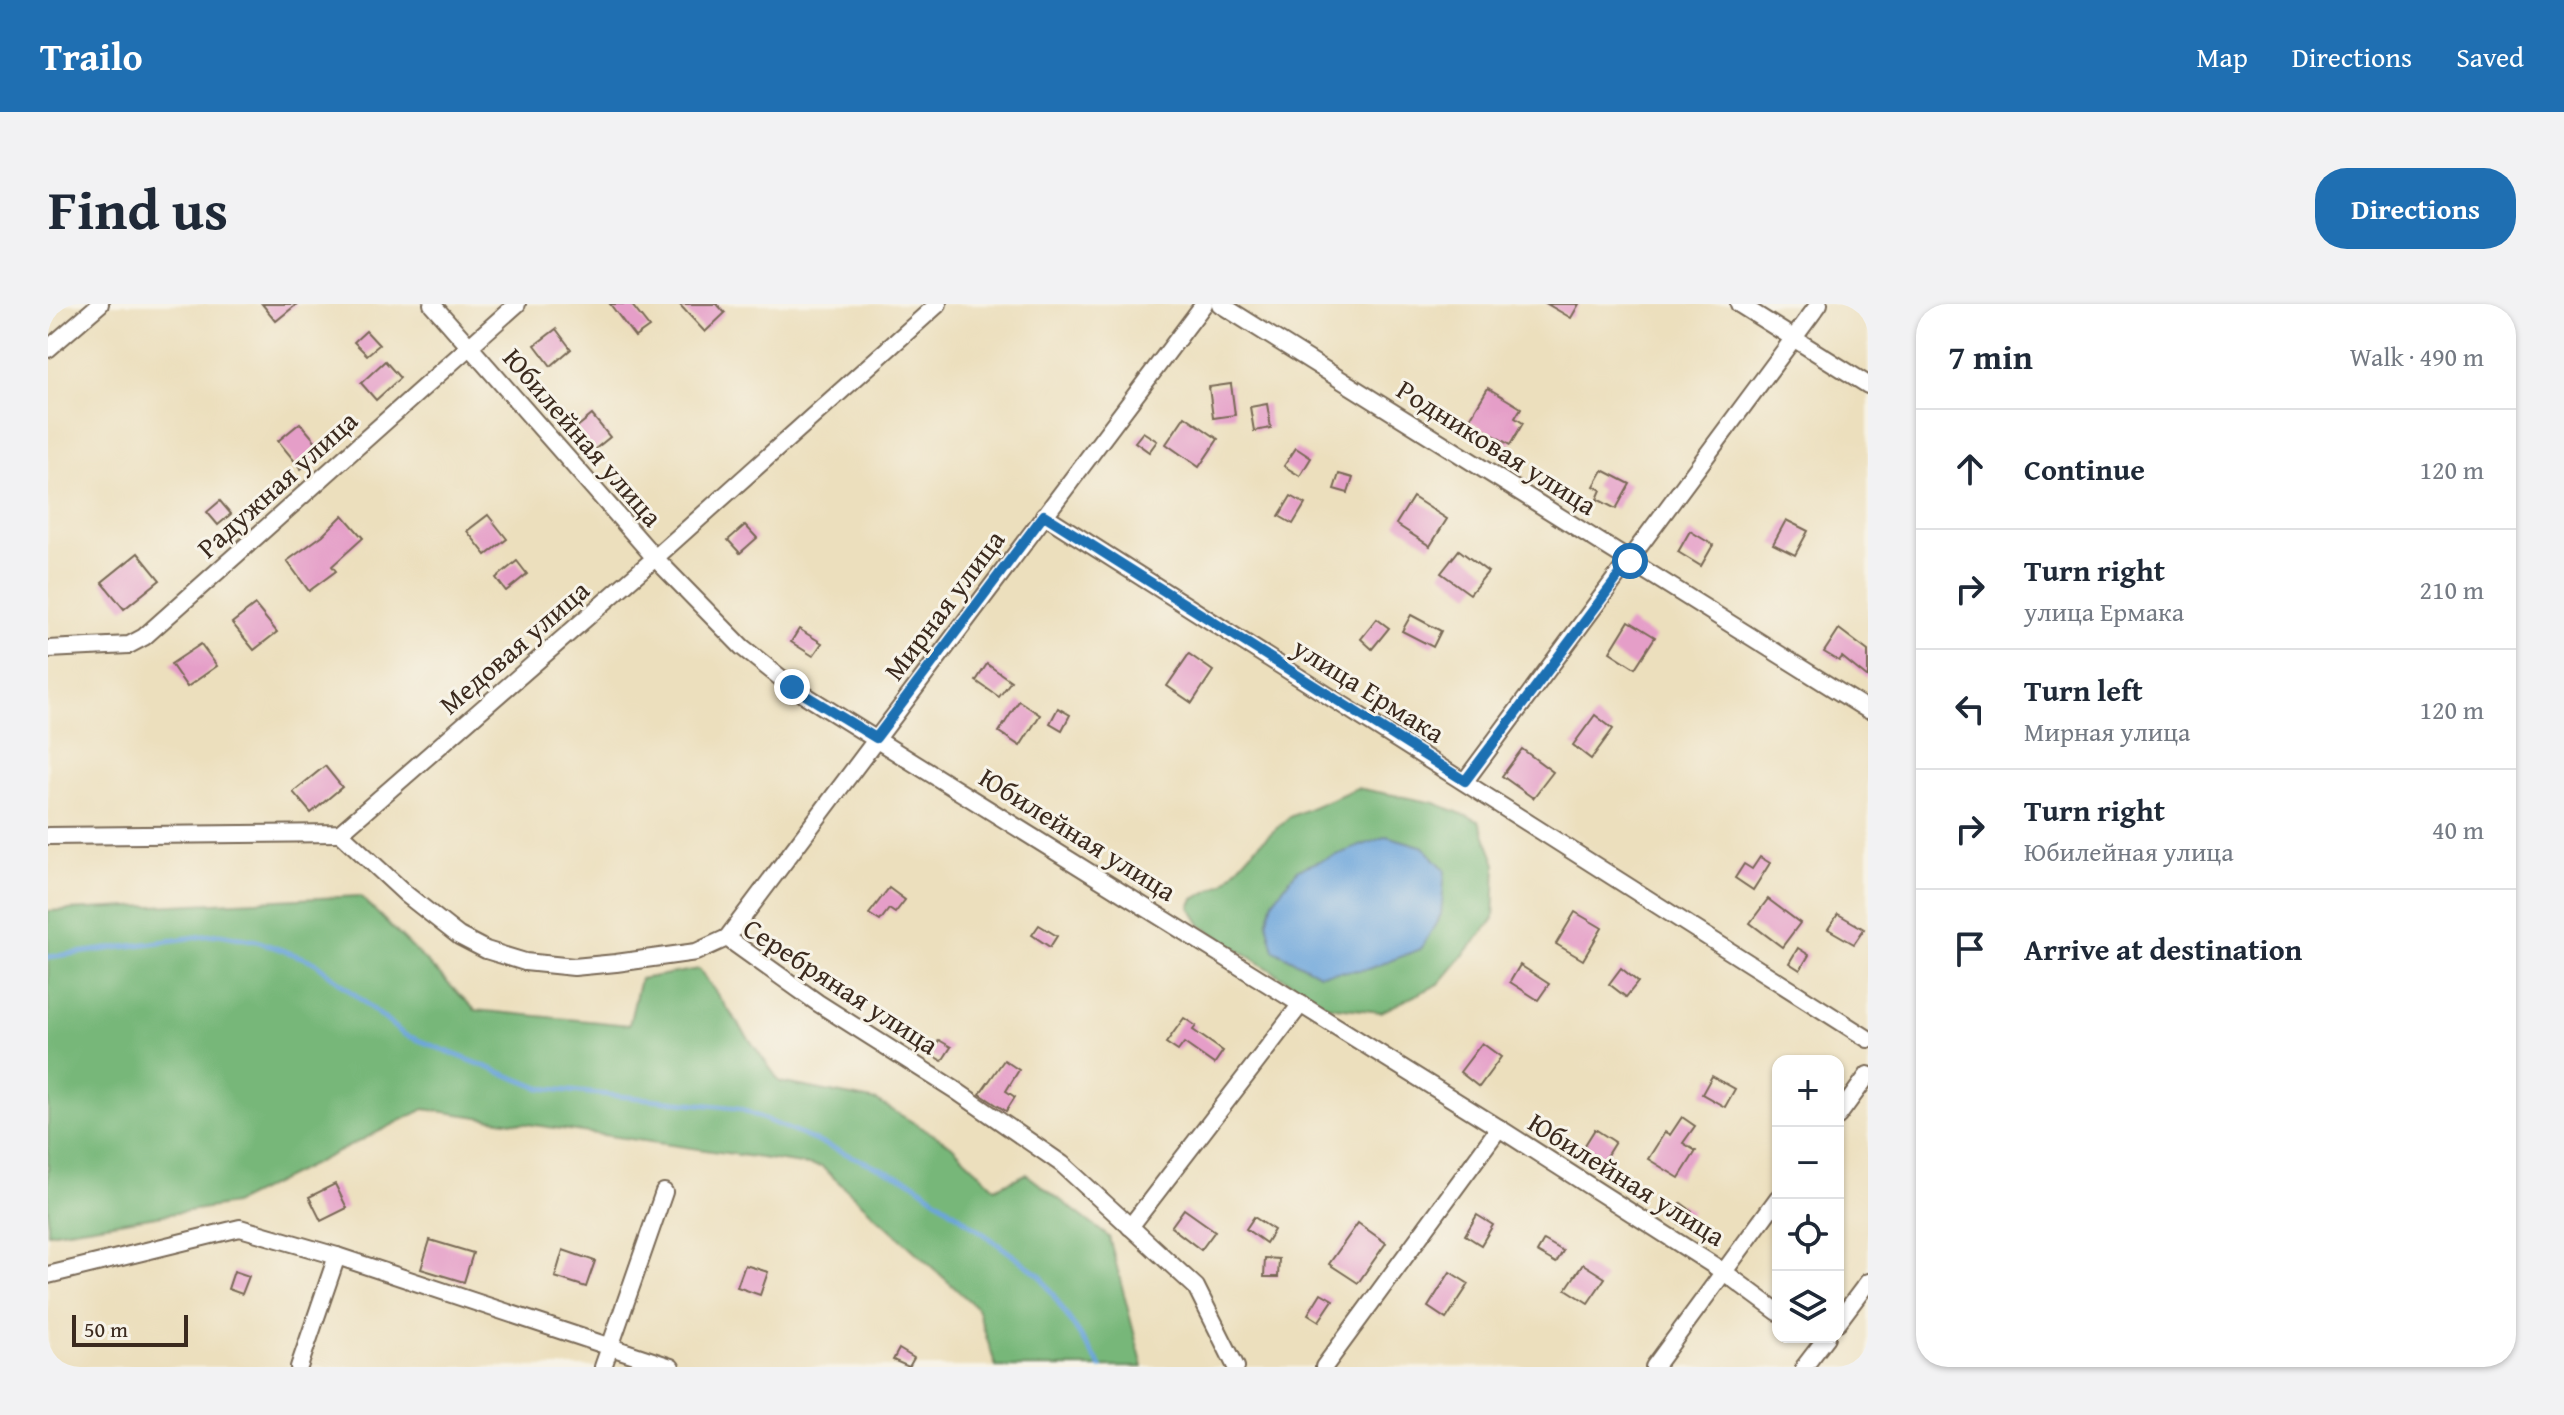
<!DOCTYPE html>
<meta charset="utf-8">
<style>
:root{--surface:#fff;--page:#f2f2f3;--text:#1f2937;--muted:#747a83;--line:#e0e1e3;--accent:#1f6fb2}
body{margin:0;font-family:"Gentium Book Plus",serif;background:var(--page);color:var(--text)}
.controls{position:absolute;right:24px;bottom:24px;display:grid;overflow:hidden;border-radius:16px;box-shadow:0 2px 6px #0004}
.controls button{width:72px;height:72px;display:grid;place-items:center;padding:0;border:0;border-bottom:2px solid var(--line);background:var(--surface);color:var(--text);font:40px sans-serif}
.scale{position:absolute;left:24px;bottom:20px;width:116px;box-sizing:border-box;padding-left:8px;border:4px solid #3b2a1e;border-top:0;font-size:22px;line-height:28px;white-space:nowrap;color:#3b2a1e;-webkit-text-stroke:6px #f7f3e8;paint-order:stroke}
.stop{position:absolute;width:24px;height:24px;margin:-18px;border:6px solid #1f6fb2;border-radius:50%;background:#fff}
.stop.end{background:#1f6fb2;border-color:#fff;box-shadow:0 2px 8px #0008}
.list{margin:0;padding:0;list-style:none}
h2{display:flex;justify-content:space-between;align-items:center;height:104px;margin:0;padding:0 32px;font-size:34px}
h2 small{font-size:26px;font-weight:400;color:var(--muted)}
.list li{display:grid;grid-template-columns:52px 1fr auto;gap:24px;align-items:center;box-sizing:border-box;height:120px;padding:0 32px;border-top:2px solid var(--line)}
.list b{display:block;font-size:30px;white-space:nowrap}
.list p{margin:0;font-size:26px;white-space:nowrap;color:var(--muted)}
.list em{font-size:26px;font-style:normal;color:var(--muted)}
.icon{flex:none;width:44px;height:44px;fill:none;stroke:currentColor;stroke-width:2;stroke-linecap:round;stroke-linejoin:round}
.map{position:relative;flex:none;width:1820px;height:1063px;overflow:hidden;border-radius:32px}
header{display:flex;align-items:center;gap:48px;box-sizing:border-box;height:112px;padding:0 40px;background:var(--accent);color:#fff}
header strong{font-size:38px}
nav{display:flex;gap:44px;margin-inline-start:auto;font-size:28px}
.intro{display:flex;align-items:center;justify-content:space-between;box-sizing:border-box;height:192px;padding:0 48px}
h1{margin:0;font-size:56px}
.button{padding:20px 36px;border-radius:32px;background:var(--accent);color:#fff;font-size:28px;font-weight:700}
main{display:flex;gap:48px;padding:0 48px}
aside{flex:1;background:var(--surface);border-radius:32px;box-shadow:0 2px 6px #0004}
.map>svg:first-child{display:block}
.forest{fill:#77b779;stroke:#59704c;stroke-width:2}
.water{fill:#6ca5db;stroke:#54687c;stroke-width:2}
.lines{fill:none;stroke-linecap:round;stroke-linejoin:round}
.stream{stroke:#6ca5db;stroke-width:5}
.building{fill:#e59ec8}
.street-casing{stroke:#796956;stroke-width:20}
.street{stroke:#fff;stroke-width:16}
.route{stroke:#1f6fb2;stroke-width:10}
.labels{text-anchor:middle;stroke-width:6;stroke-linejoin:round;paint-order:stroke}
.street-label{font-size:28px;fill:#3b2a1e;stroke:#f7f3e8}
</style>
<header>
<strong>Trailo</strong>
<nav><a>Map</a><a>Directions</a><a>Saved</a></nav>
</header>
<div class="intro"><h1>Find us</h1><a class="button">Directions</a></div>
<main>
<div class="map">
<svg width="1820" height="1063" viewBox="0 0 1820 1063">
<rect width="100%" height="100%" fill="#f7f3e8"/>
<filter id="ink" filterUnits="userSpaceOnUse"><feTurbulence type="fractalNoise" baseFrequency=".0125" numOctaves="2"/><feDisplacementMap in="SourceGraphic" scale="16" xChannelSelector="R" yChannelSelector="G"/><feConvolveMatrix kernelMatrix="1 2 1 2 8 2 1 2 1" color-interpolation-filters="sRGB"/></filter>
<filter id="wash" filterUnits="userSpaceOnUse"><feTurbulence type="fractalNoise" baseFrequency=".006" numOctaves="4" result="noise"/><feDisplacementMap in="SourceGraphic" scale="32" xChannelSelector="R" yChannelSelector="G"/><feGaussianBlur stdDeviation="1.8" result="paint"/><feColorMatrix in="noise" values="0 0 0 0 0 0 0 0 0 0 0 0 0 0 0 0 0 1.4 0 .05"/><feComposite in="paint" operator="in"/></filter>
<g filter="url(#wash)">
<rect width="100%" height="100%" fill="#ecdfbd"/>
<g class="forest">
<path d="M1309 484 1387 499 1431 517 1448 560 1446 615 1391 680 1333 708 1279 702 1154 622 1142 603 1146 595 1176 579 1208 543 1241 513Z"/>
<path d="M312 592 427 706 581 721 592 675 651 665 732 778 829 797 903 841 947 884 978 870 1061 933 1095 1063H948L929 1004 774 863 376 805 185 900 0 929V607Z"/>
</g>
<path class="water" d="M1339 532 1376 543 1397 566 1393 611 1373 645 1321 665 1271 670 1226 646 1219 619 1225 597 1250 565Z"/>
<g class="lines">
<path class="stream" d="M0 653 171 630 209 637 267 658 355 730 492 784 690 804 865 878 992 971 1053 1063"/>
</g>
<g id="blocks">
<g class="building">
<path d="M214 0H249L228 17Z"/>
<path d="M562 0H583L601 23 587 33Z"/>
<path d="M631 0H669L677 9 657 28Z"/>
<path d="M1499 0H1531L1523 14Z"/>
<path d="M508 25 523 45 503 62 487 41Z"/>
<path d="M318 27 331 41 319 51 306 38Z"/>
<path d="M337 57 352 74 328 96 313 79Z"/>
<path d="M1183 80 1187 111 1165 114 1161 83Z"/>
<path d="M1440 84 1473 104 1467 114 1475 119 1462 141 1421 116Z"/>
<path d="M1219 100 1223 124 1206 127 1202 103Z"/>
<path d="M544 111 562 133 541 150 523 128Z"/>
<path d="M1137 112 1170 135 1151 163 1118 140Z"/>
<path d="M252 119 275 146 253 165 230 137Z"/>
<path d="M1095 128 1109 137 1101 148 1087 138Z"/>
<path d="M1248 144 1263 154 1252 172 1236 162Z"/>
<path d="M1555 166 1582 180 1568 205 1549 195 1553 186 1546 182Z"/>
<path d="M1291 170 1305 174 1300 189 1286 185Z"/>
<path d="M1243 192 1257 200 1245 220 1231 212Z"/>
<path d="M1365 193 1399 215 1382 242 1348 220Z"/>
<path d="M172 197 183 210 170 221 159 208Z"/>
<path d="M295 211 315 234 284 262 288 267 261 287 239 257 275 231Z"/>
<path d="M440 211 459 235 438 251 419 227Z"/>
<path d="M1738 216 1760 227 1747 251 1725 240Z"/>
<path d="M697 221 709 234 692 249 680 236Z"/>
<path d="M1642 227 1665 241 1653 262 1630 248Z"/>
<path d="M1411 246 1440 268 1422 290 1393 269Z"/>
<path d="M90 249 112 276 76 305 54 278Z"/>
<path d="M469 257 479 270 458 287 448 274Z"/>
<path d="M207 301 229 328 206 346 184 319Z"/>
<path d="M1363 311 1393 327 1385 343 1354 327Z"/>
<path d="M1329 315 1341 324 1324 345 1313 335Z"/>
<path d="M1581 317 1607 333 1587 364 1562 348Z"/>
<path d="M751 325 774 339 765 352 743 338Z"/>
<path d="M1791 325 1820 347V374L1794 353 1791 357 1776 348Z"/>
<path d="M153 340 169 362 139 383 123 360Z"/>
<path d="M1141 350 1165 367 1144 399 1119 382Z"/>
<path d="M939 360 963 377 951 393 928 377Z"/>
<path d="M971 397 992 411 972 442 951 428Z"/>
<path d="M1010 404 1022 411 1014 426 1002 419Z"/>
<path d="M1547 411 1565 425 1543 455 1525 441Z"/>
<path d="M1474 445 1505 468 1485 494 1454 472Z"/>
<path d="M277 462 294 483 263 509 245 488Z"/>
<path d="M1712 553 1722 559 1705 586 1687 574 1696 560 1704 565Z"/>
<path d="M841 584 857 596 847 609 841 605 832 617 821 610Z"/>
<path d="M1720 595 1752 619 1734 643 1702 619Z"/>
<path d="M1527 608 1554 624 1535 656 1508 640Z"/>
<path d="M1790 610 1816 625 1806 640 1780 625Z"/>
<path d="M991 621 1009 632 1002 643 984 631Z"/>
<path d="M1750 644 1761 651 1752 666 1741 659Z"/>
<path d="M1472 661 1501 680 1490 696 1462 678Z"/>
<path d="M1573 664 1590 678 1578 693 1561 680Z"/>
<path d="M1136 714 1148 722 1145 726 1175 747 1166 760 1136 739 1130 747 1118 739Z"/>
<path d="M891 736 903 743 894 757 882 750Z"/>
<path d="M1434 739 1453 753 1431 783 1412 768Z"/>
<path d="M956 756 971 766 958 787 967 793 958 807 932 790Z"/>
<path d="M1664 772 1687 785 1677 803 1654 790Z"/>
<path d="M1634 813 1647 822 1635 839 1648 847 1631 874 1600 855 1617 828 1622 831Z"/>
<path d="M1547 825 1567 838 1552 862 1532 849Z"/>
<path d="M287 880 299 904 273 917 261 893Z"/>
<path d="M1633 899 1644 907 1633 921 1623 913Z"/>
<path d="M1136 905 1167 927 1153 946 1123 923Z"/>
<path d="M1429 911 1445 921 1433 941 1417 931Z"/>
<path d="M1206 913 1226 926 1218 939 1198 925Z"/>
<path d="M1310 919 1338 939 1310 979 1281 960Z"/>
<path d="M382 936 425 949 416 978 373 965Z"/>
<path d="M1496 936 1515 947 1508 959 1489 948Z"/>
<path d="M515 946 547 957 538 983 507 973Z"/>
<path d="M1217 954 1231 955 1230 973H1216Z"/>
<path d="M1535 960 1557 974 1540 999 1518 985Z"/>
<path d="M697 961 720 968 712 991 689 983Z"/>
<path d="M186 967 201 972 194 990 180 985Z"/>
<path d="M1402 968 1421 980 1398 1015 1380 1003Z"/>
<path d="M1273 989 1285 996 1271 1017 1260 1010Z"/>
<path d="M851 1045 866 1054 861 1063 845 1056Z"/>
</g>
</g>
</g>
<g filter="url(#ink)">
<use href="#blocks" fill-opacity="0" stroke="#796956" stroke-width="2"/>
<g class="lines">
<g class="street-casing">
<g id="street">
<path d="M384 0 607 254 694 343 744 383 1451 824 1676 968 1730 1008"/>
<path d="M1172 0 1820 406"/>
<path d="M1691 0 1820 81"/>
<path d="M0 45 52 0"/>
<path d="M996 211 1820 735"/>
<path d="M0 345 81 341 96 333 469 0"/>
<path d="M1417 477 1771 0"/>
<path d="M292 529 359 591 411 632 438 646 477 658 526 663 568 659 648 648 679 634 770 699 907 786 1014 860 1148 983 1188 1063"/>
<path d="M0 532 292 529 607 254 890 0"/>
<path d="M679 634 1156 0"/>
<path d="M1790 812 1820 771"/>
<path d="M1082 923 1253 700"/>
<path d="M0 971 192 924 289 952 623 1063"/>
<path d="M1790 1018 1820 978"/>
<path d="M251 1063 289 952"/>
<path d="M555 1063 616 888"/>
<path d="M1276 1063 1451 824"/>
<path d="M1606 1063 1730 894"/>
<path d="M1756 1063 1779 1033"/>
</g>
</g>
<use href="#street" class="street"/>
</g>
</g>
<g class="lines" filter="url(#ink)">
<path class="route" d="M744 383 828 434 996 211 1417 477 1582 257"/>
</g>
<g class="labels">
<g class="street-label">
<text transform="translate(535 133) rotate(49)" y="10">Юбилейная улица</text>
<text transform="translate(1449 143) rotate(32)" y="10">Родниковая улица</text>
<text transform="translate(229 180) rotate(-42)" y="10">Радужная улица</text>
<text transform="translate(896 301) rotate(-53)" y="10">Мирная улица</text>
<text transform="translate(466 343) rotate(-41)" y="10">Медовая улица</text>
<text transform="translate(1321 386) rotate(32)" y="10">улица Ермака</text>
<text transform="translate(1030 530) rotate(32)" y="10">Юбилейная улица</text>
<text transform="translate(793 682) rotate(33)" y="10">Серебряная улица</text>
<text transform="translate(1579 875) rotate(32)" y="10">Юбилейная улица</text>
</g>
</g>
</svg>
<div class="controls">
<button>+</button>
<button>−</button>
<button><svg class="icon" aria-label="locate" viewBox="0 0 24 24"><circle cx="12" cy="12" r="6"/><path d="M12 2v4M12 18v4M2 12h4M18 12h4"/></svg></button>
<button><svg class="icon" aria-label="layers" viewBox="0 0 24 24"><path d="M12 4l9 5-9 5-9-5zM3 14l9 5 9-5"/></svg></button>
</div>
<div class="scale">50 m</div>
<div class="stop" style="left:1582px;top:257px"></div>
<div class="stop end" style="left:744px;top:383px"></div>
</div>
<aside>
<h2>7 min<small>Walk · 490 m</small></h2>
<ul class="list">
<li><svg class="icon" aria-label="ahead" viewBox="0 0 24 24"><path d="M12 20V5M6 11l6-6 6 6"/></svg><div><b>Continue</b></div><em>120 m</em></li>
<li><svg class="icon" aria-label="right" viewBox="0 0 24 24"><path d="M7 20v-9h11M14 6l5 5-5 5"/></svg><div><b>Turn right</b><p>улица Ермака</p></div><em>210 m</em></li>
<li><svg class="icon" aria-label="left" viewBox="0 0 24 24"><path d="M17 20v-9H6M10 6l-5 5 5 5"/></svg><div><b>Turn left</b><p>Мирная улица</p></div><em>120 m</em></li>
<li><svg class="icon" aria-label="right" viewBox="0 0 24 24"><path d="M7 20v-9h11M14 6l5 5-5 5"/></svg><div><b>Turn right</b><p>Юбилейная улица</p></div><em>40 m</em></li>
<li><svg class="icon" aria-label="arrive" viewBox="0 0 24 24"><path d="M6 21V4h12l-3 4 3 4H6"/></svg><div><b>Arrive at destination</b></div></li>
</ul>
</aside>
</main>
